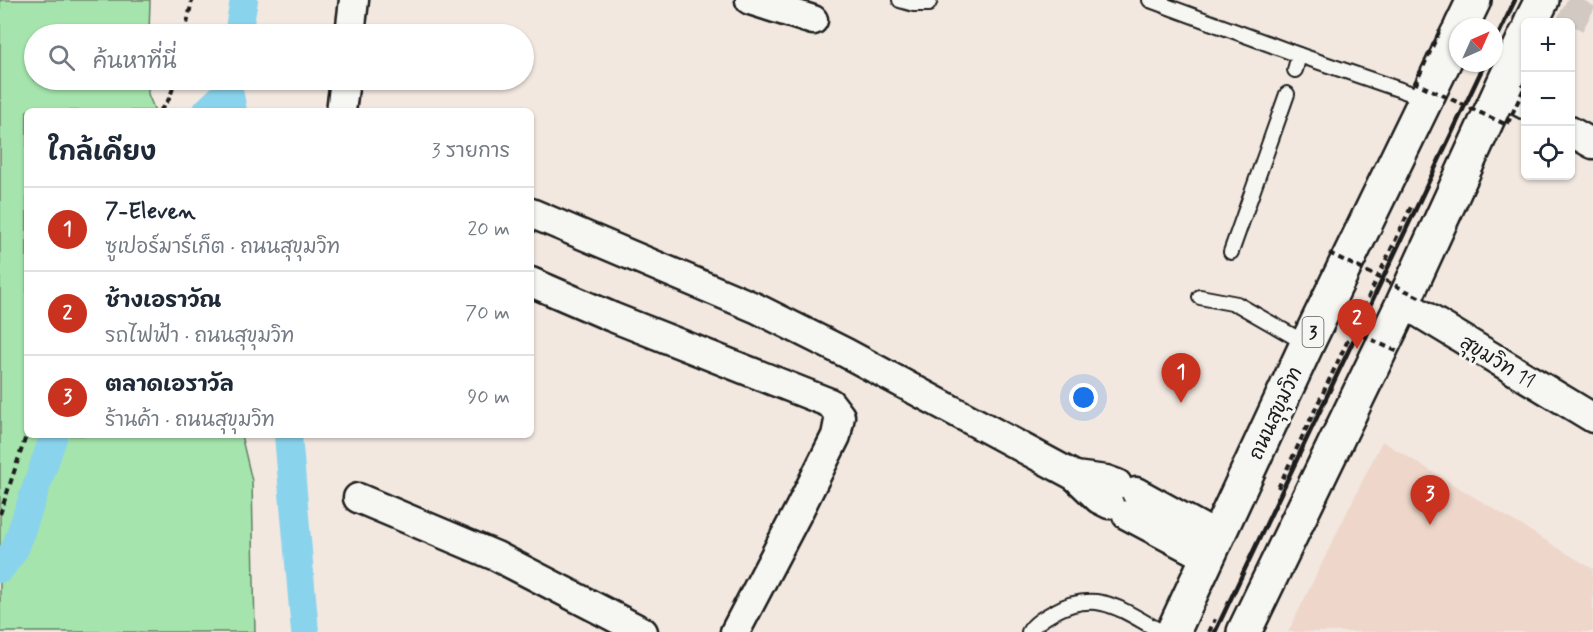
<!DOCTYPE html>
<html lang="th">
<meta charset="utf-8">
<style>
:root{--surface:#fff;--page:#f2f2f3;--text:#1f2937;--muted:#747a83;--line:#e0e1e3;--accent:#c8321e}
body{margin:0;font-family:Mynerve,"Playpen Sans Thai",sans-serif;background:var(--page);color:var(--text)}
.controls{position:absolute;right:18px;top:18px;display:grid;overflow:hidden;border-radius:9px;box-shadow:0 2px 4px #0004}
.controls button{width:54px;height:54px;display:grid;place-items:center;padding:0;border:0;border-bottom:2px solid var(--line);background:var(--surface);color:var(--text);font:30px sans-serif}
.compass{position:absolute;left:1449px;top:18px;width:54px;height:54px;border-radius:50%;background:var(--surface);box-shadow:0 2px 4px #0004;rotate:45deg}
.you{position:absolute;left:1084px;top:398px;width:21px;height:21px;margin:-15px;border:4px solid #fff;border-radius:50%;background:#1a73e8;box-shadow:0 0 0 9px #1a73e833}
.badge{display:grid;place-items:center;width:39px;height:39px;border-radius:50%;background:var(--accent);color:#fff;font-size:20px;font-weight:700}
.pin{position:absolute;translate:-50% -50px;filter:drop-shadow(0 2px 3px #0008)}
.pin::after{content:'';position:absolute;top:32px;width:21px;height:18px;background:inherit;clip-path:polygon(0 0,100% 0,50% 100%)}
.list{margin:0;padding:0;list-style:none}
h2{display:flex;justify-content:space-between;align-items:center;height:78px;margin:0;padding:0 24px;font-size:26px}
h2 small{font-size:20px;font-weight:400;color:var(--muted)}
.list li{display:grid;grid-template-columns:39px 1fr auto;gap:18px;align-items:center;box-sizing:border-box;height:84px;padding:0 24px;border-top:2px solid var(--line)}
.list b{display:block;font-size:22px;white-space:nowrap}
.list p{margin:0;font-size:20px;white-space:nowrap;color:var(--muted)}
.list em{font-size:20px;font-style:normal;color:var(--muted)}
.icon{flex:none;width:33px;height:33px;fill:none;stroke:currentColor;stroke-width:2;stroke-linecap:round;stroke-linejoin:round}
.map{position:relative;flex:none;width:1593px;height:632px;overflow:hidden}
.search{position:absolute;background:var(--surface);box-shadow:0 2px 4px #0004;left:24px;top:24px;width:510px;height:66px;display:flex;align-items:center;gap:15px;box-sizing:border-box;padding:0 21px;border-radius:33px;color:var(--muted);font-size:22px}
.panel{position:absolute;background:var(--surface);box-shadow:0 2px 4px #0004;left:24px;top:108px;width:510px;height:330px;border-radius:9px}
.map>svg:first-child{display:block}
.built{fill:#eed7ca}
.green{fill:#a5e4ac;stroke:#608064;stroke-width:1.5}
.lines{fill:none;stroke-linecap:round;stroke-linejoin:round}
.canal{stroke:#8ad3ec;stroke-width:28}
.minor-tunnel{stroke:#d2c9c3;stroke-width:28;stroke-dasharray:28 14;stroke-linecap:butt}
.service-casing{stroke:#1c1c1c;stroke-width:18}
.minor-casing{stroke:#1c1c1c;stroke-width:33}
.trunk-casing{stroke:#1c1c1c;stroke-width:38}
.path{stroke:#1c1c1c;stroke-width:4;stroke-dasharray:6 4.5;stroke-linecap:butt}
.service{stroke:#f6f6f2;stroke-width:14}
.minor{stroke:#f6f6f2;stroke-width:28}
.trunk{stroke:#f6f6f2;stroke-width:33}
.rail{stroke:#1c1c1c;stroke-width:4.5}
.path-bridge{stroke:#1c1c1c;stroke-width:4;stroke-dasharray:6 4.5;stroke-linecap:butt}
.labels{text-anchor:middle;stroke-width:6;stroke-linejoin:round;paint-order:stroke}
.shield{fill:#f6f6f2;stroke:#5d5d5c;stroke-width:1.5}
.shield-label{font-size:18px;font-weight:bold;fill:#1c1c1c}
.street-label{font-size:20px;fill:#1c1c1c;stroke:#f6f6f2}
</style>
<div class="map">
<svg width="1593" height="632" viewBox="0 0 1593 632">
<rect width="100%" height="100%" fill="#f2e8e0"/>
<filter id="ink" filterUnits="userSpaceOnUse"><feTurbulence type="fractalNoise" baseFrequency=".0167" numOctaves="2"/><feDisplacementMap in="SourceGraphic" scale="12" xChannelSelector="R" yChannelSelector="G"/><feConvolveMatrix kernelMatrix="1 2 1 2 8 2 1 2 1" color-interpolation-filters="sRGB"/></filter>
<g filter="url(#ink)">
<path class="built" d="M1382 441 1593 569V632H1288Z"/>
<path class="green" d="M0 0H150L149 34H34V80H148V94L155 111H27V435H241L252 481 255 632H0Z"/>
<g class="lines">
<g class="canal">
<path d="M238 34 244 0"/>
<path d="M230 80 229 90 233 111"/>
<path d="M207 111 229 90"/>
<path d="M288 435 305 632"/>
<path d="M0 569 15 549 54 435"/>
</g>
<path class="minor-tunnel" d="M1570 24 1583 0"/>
<g class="service-casing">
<g id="service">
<path d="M900 0 914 4H928L930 0"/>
<path d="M1150 0 1299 55 1427 99"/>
<path d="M1295 70 1299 55"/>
<path d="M1231 252 1287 94"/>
<path d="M1200 297 1237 304 1307 344"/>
<path d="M1029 632C1034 623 1045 617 1054 612 1098 588 1123 611 1162 632"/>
</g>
</g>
<g class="minor-casing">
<g id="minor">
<path d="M750 0 813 20"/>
<path d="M350 34 354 0"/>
<path d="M1500 91 1526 105"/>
<path d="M341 111 345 80"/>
<path d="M1570 131 1593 144"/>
<path d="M531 213 756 308 846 353 1075 476"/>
<path d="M531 282 612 317 830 403 840 416 836 436 799 510 735 632"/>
<path d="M1403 303 1593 418"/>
<path d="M1136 492 1218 537"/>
<path d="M358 498 496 556 643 632"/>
<path d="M1109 504 1099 499 1075 476 1106 480 1117 484"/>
<path d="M1127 515 1208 558"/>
</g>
</g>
<g class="trunk-casing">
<g id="trunk">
<path d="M1531 22 1542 0"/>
<path d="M1461 27 1474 0"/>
<path d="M1173 632 1307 344 1458 33"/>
<path d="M1244 632 1403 303 1526 35"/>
</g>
</g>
<g class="path">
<path d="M185 34 192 0"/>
<path d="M160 111 169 99 176 80"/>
<path d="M1278 488 1411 207"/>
<path d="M0 514 27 433"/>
<path d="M1209 632 1215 619"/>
</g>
<use href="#service" class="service"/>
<use href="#minor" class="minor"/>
<use href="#trunk" class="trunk"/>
<g class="rail">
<path d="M1494 44 1515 0"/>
<path d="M1215 632 1485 63"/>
</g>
<g class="path-bridge">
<path d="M1439 32 1416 83 1507 125 1526 84"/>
<path d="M1329 253 1423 299"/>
<path d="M1353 331 1398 352"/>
</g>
</g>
</g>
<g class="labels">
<rect class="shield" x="1302.5" y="317" width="21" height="30" rx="4.5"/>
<g class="shield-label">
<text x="1313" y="338">3</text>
</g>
<g class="street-label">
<text transform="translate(1498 361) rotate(31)" y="7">สุขุมวิท 11</text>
<text transform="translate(1275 413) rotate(-65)" y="7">ถนนสุขุมวิท</text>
</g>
</g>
</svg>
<div class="controls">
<button>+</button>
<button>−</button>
<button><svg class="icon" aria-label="locate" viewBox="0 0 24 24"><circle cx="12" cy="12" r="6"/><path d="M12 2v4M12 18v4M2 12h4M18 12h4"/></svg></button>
</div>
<svg class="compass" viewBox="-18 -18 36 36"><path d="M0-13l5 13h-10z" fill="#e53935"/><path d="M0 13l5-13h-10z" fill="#747a83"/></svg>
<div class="you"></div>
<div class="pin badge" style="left:1181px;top:403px">1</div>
<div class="pin badge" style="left:1357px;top:349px">2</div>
<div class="pin badge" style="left:1430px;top:525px">3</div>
<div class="search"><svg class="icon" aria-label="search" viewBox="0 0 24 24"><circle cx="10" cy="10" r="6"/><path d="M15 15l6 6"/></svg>ค้นหาที่นี่</div>
<section class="panel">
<h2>ใกล้เคียง<small>3 รายการ</small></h2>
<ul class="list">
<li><span class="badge">1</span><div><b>7-Eleven</b><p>ซูเปอร์มาร์เก็ต · ถนนสุขุมวิท</p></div><em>20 m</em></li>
<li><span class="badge">2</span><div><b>ช้างเอราวัณ</b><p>รถไฟฟ้า · ถนนสุขุมวิท</p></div><em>70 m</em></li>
<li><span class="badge">3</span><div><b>ตลาดเอราวัล</b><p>ร้านค้า · ถนนสุขุมวิท</p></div><em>90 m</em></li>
</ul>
</section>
</div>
